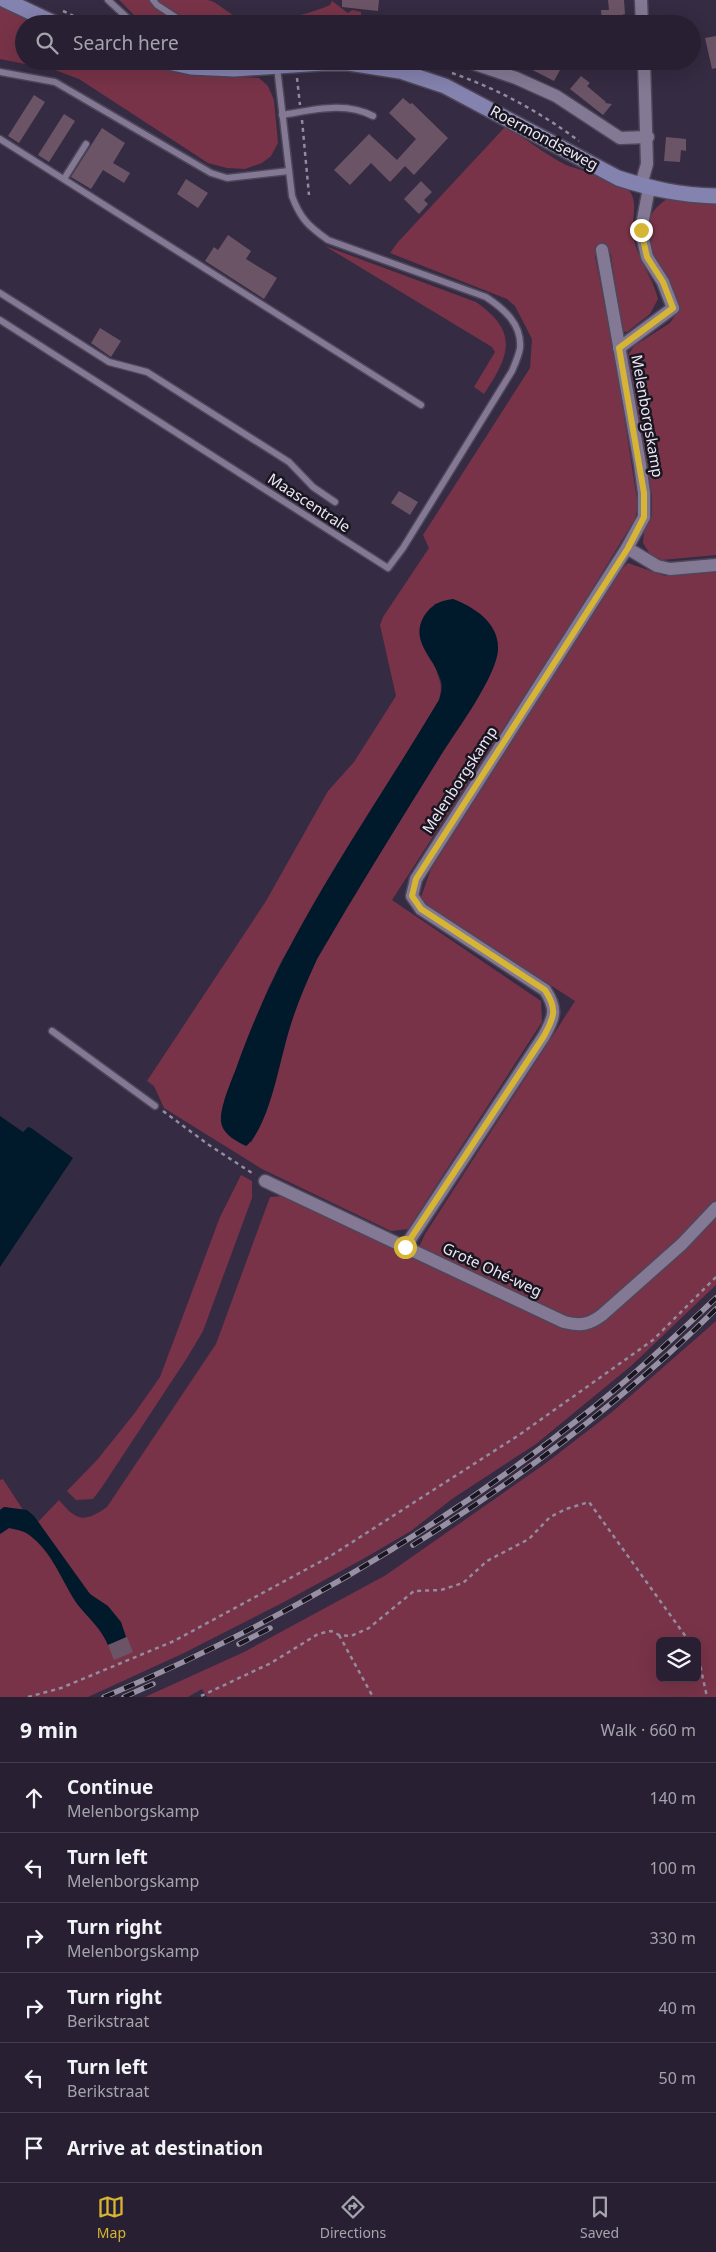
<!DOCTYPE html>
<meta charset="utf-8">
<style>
:root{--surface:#282032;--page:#342d3e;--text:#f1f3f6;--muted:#a5a3ac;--line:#443e4d;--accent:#d6b534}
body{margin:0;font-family:"Noto Sans",sans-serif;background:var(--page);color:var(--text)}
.controls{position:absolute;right:15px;bottom:15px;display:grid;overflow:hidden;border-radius:8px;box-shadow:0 5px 20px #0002}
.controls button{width:45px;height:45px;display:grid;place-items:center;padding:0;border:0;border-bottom:1px solid var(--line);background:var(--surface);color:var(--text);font:25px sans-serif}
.stop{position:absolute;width:15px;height:15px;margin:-11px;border:4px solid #d6b534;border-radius:50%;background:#fff}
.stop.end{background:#d6b534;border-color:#fff;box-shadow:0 1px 5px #0008}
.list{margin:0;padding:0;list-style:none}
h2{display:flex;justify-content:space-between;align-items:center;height:65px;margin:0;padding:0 20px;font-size:21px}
h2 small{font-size:16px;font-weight:400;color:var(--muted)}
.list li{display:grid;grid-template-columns:32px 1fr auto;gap:15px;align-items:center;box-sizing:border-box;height:70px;padding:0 20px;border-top:1px solid var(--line)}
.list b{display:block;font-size:19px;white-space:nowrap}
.list p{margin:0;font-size:16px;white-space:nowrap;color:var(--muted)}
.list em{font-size:16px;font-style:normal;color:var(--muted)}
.icon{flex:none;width:28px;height:28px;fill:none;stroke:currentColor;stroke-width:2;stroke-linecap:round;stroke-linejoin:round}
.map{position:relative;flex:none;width:716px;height:1697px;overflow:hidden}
.search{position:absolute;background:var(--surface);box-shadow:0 5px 20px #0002;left:15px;right:15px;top:15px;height:55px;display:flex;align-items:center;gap:12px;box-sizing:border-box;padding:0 18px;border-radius:28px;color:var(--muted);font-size:19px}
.sheet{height:485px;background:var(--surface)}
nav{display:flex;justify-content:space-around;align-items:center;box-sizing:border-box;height:70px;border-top:1px solid var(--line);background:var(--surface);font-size:14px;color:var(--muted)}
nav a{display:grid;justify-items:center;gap:2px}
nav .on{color:var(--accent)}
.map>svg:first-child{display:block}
.green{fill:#783348;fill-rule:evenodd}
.water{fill:#00192b}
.building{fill:#6c5467}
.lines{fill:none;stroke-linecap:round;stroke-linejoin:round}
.lane-casing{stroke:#4e4659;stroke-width:9}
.street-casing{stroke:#4e4659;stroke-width:15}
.secondary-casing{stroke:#4e4659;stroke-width:18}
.path{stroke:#938b9e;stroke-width:2.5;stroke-dasharray:4 4;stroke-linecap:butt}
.lane{stroke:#847994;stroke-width:6}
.street{stroke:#847994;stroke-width:12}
.secondary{stroke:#8482ae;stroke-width:15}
.rail-casing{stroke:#9790a3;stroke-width:5.5}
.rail{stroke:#1a1620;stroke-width:4;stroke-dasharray:11;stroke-linecap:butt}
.route{stroke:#d6b534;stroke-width:6}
.labels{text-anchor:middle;stroke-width:5;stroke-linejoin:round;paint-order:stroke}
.street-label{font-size:15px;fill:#ece7f6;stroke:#1a1620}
</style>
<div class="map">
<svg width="716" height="1697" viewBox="0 0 716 1697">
<rect width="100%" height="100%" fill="#352b42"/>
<g class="green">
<path d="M119 0C146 0 181 0 207 0 217 1 227 13 237 17 263 26 305 16 330 5L332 1 348 13 352 10 361 12V24H143Z"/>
<path d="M0 6 38 24H24V61H133L190 74 259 78 268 86 274 100 278 143 271 156 262 163 245 169 227 168 208 163 79 79 55 70 0 59Z"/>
<path d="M505 127C526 138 544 154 564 164 581 172 621 178 631 193 638 206 631 222 633 235 637 259 653 277 658 299L650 314 627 332 621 331 611 254 595 256 615 357 638 506 635 519 567 630 392 900 541 1001 542 1022 408 1229 391 1231 262 1169 164 1108 154 1086 147 1081 266 901 328 791 354 762 396 696 380 625 383 617 429 548 423 535 530 368 532 339 515 306 507 299 390 253 398 242ZM453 600C474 607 499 623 498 649 497 676 456 731 441 755 399 823 357 890 317 959 306 982 296 1006 289 1030 278 1069 270 1107 251 1143L229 1089 268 989 282 960 439 700C443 683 440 684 436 669 432 655 435 621 434 604Z"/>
<path d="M668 198 716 201V555L662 560 650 554 643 543 644 532 652 516V495L627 357 634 346 670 323 676 314V302L651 253C648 241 646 223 653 212 656 207 663 202 668 198Z"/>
<path d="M325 246 476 302C519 332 510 355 484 394L474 387 495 352 492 347Z"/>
<path d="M628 563 665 576 716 572V1285L631 1366 536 1444 452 1499 411 1531 363 1559 284 1602 184 1653 88 1697H0V1534L9 1528C19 1530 26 1531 33 1538 54 1555 63 1584 78 1605 89 1618 101 1628 108 1645L126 1637C117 1609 110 1612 90 1594 73 1578 53 1542 38 1522L59 1500C76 1520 83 1524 107 1507L216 1344 270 1197 283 1196 414 1258 425 1234 575 1001 428 906 421 897 431 869 621 570Z"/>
<path d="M241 1175 252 1181V1198L203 1331 187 1358 102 1487 93 1499 76 1500 67 1491 97 1460 134 1414 160 1377 220 1217Z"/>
<path d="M716 1321V1697H207L202 1689 188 1697H145L244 1652 386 1575 546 1463 612 1412ZM660 1641H697V1678H660Z"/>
<path d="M3 1479 23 1510 4 1507 0 1510V1480Z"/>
</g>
<g class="water">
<path d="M453 599C474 607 499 623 498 649 497 676 456 731 441 755 399 823 357 890 317 959 307 981 297 1004 290 1027 280 1058 270 1126 246 1146 236 1141 222 1134 221 1121 220 1105 233 1078 238 1063 285 931 368 819 439 700 441 694 443 687 441 681 435 658 409 642 424 616 432 604 440 601 453 599Z"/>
<path d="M0 1116 23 1132 28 1127 31 1128 73 1158 0 1267Z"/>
<path d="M4 1507 27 1510 34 1516 90 1594 108 1606 121 1622 126 1637 108 1645C101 1628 89 1619 78 1605 63 1584 54 1555 33 1538 26 1531 19 1530 9 1528L0 1534V1510Z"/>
</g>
<g class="building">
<path d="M342 0H379L378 11 342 7Z"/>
<path d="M608 0H624L625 14 622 15V22L602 24 601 10H609Z"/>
<path d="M716 36V68L712 69 705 38Z"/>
<path d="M515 61H557L554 67 560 70 554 81Z"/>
<path d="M581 76 590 83 587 86 606 102 605 103 612 104 603 115 570 89Z"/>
<path d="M34 95 45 102 19 143 8 136Z"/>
<path d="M403 98 410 104 412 103 448 138 414 175 405 166 390 182 371 163 350 185 334 170 369 134 397 160 416 139 389 113Z"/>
<path d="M64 114 75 121 49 162 38 155Z"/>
<path d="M102 128 125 143 113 163 130 173 124 183 103 170 91 189 71 177Z"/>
<path d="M666 137 686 139V151L681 150 680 162 664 161Z"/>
<path d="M186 179 208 193 198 208 177 194Z"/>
<path d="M421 181 432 192 424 200 428 204 419 214 404 199Z"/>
<path d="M228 235 251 251 246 259 277 278 264 299 205 261 214 247 218 250Z"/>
<path d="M100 328 121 341 111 357 91 343Z"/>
<path d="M399 491 418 502 410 515 391 503Z"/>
<path d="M127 1637 133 1652 114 1660 108 1645Z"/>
</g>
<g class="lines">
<g class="lane-casing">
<g id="lane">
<path d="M108 0 134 24"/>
<path d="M153 0 157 5 186 24"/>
<path d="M0 72 55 82 211 173 227 178 289 171"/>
<path d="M282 115C313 110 345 101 373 116"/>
<path d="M0 139 421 405"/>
<path d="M64 179 86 144"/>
<path d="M0 293 109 362 147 372 289 462 313 487 335 502"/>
<path d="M0 320 388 568 403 548 512 371C515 364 519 355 520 348 522 324 504 309 486 297L328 240C308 226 300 218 292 196L277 67"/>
<path d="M52 1031 155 1106"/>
</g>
</g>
<g class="street-casing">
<g id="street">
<path d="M641 0 642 24"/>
<path d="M466 61 516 78 556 96 620 138 648 137"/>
<path d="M641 185 647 164 644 61"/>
<path d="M619 348 673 308 663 282 647 257 641 230 649 188"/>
<path d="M627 548 657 566 670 569 716 565"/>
<path d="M265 1181 564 1322C580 1326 589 1325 602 1315L682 1244 716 1208"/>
<path d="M405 1247 544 1036C554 1017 558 1010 545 990L421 909 412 896 416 879 627 548 644 517V493L640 464 602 250"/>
</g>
</g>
<g class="secondary-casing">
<g id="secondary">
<path d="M5 0 56 24"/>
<path d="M164 61 191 67 234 69 322 63H349L400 71 445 86 618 178C652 189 680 195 716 196"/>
</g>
</g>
<g class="path">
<path d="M63 11 91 24"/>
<path d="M452 73C498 89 540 112 579 141"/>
<path d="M297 78 300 105"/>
<path d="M302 120 309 195"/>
<path d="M163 1111 209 1145 255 1175"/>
<path d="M339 1635 373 1697"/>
<path d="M697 1651 707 1697"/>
<path d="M201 1696 271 1663 318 1634 331 1631 339 1635 351 1636 369 1628 414 1591 441 1590 463 1583 487 1561 529 1539 550 1517 566 1509 589 1502 689 1641"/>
<path d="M28 1697 61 1688 174 1641 329 1557 519 1435 653 1340 716 1277"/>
</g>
<use href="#lane" class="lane"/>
<use href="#street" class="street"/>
<use href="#secondary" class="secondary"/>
<g class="rail-casing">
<g id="rail">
<path d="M413 1545C521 1478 625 1399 716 1309"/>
<path d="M239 1644 270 1628"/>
<path d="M104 1697C274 1626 435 1532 580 1418 628 1381 672 1339 716 1298"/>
<path d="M124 1697 153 1684"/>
</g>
</g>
<use href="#rail" class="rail"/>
</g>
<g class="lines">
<path class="route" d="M405 1247 544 1036C554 1017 558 1010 545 990L421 909 412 896 416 879 628 548 644 517V493L619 348 673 308 663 282 647 257 641 230"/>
</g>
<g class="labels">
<g class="street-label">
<text transform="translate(544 138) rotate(28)" y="5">Roermondseweg</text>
<text transform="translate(647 416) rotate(80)" y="5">Melenborgskamp</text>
<text transform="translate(309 503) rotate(33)" y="5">Maascentrale</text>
<text transform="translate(460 780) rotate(-57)" y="5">Melenborgskamp</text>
<text transform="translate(492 1270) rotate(25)" y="5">Grote Ohé-weg</text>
</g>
</g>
</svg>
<div class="controls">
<button><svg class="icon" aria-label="layers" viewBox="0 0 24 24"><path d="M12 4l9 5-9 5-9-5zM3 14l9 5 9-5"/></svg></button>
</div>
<div class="stop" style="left:405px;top:1247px"></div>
<div class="stop end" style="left:641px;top:230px"></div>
<div class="search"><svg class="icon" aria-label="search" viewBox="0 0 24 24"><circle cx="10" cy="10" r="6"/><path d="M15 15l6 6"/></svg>Search here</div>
</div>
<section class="sheet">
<h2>9 min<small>Walk · 660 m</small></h2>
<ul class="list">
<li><svg class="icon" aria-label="ahead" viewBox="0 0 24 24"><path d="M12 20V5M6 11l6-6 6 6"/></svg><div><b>Continue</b><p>Melenborgskamp</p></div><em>140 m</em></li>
<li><svg class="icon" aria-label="left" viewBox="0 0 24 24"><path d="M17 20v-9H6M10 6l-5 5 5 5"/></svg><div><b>Turn left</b><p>Melenborgskamp</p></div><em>100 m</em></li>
<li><svg class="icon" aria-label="right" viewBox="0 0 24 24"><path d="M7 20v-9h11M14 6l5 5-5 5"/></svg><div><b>Turn right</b><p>Melenborgskamp</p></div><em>330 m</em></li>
<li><svg class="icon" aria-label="right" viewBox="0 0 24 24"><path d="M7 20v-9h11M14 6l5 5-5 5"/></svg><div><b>Turn right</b><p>Berikstraat</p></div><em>40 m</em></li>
<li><svg class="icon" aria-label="left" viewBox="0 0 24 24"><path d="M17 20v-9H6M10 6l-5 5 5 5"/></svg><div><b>Turn left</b><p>Berikstraat</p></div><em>50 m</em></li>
<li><svg class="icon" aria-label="arrive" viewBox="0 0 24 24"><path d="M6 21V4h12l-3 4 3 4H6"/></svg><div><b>Arrive at destination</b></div></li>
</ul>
</section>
<nav>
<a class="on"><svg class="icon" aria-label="map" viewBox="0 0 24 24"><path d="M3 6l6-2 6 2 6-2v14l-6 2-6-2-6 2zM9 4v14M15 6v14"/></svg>Map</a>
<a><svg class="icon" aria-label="directions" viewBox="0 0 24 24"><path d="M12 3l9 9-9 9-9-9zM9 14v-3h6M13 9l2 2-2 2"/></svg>Directions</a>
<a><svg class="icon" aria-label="saved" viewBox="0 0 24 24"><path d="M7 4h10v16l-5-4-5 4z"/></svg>Saved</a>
</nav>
